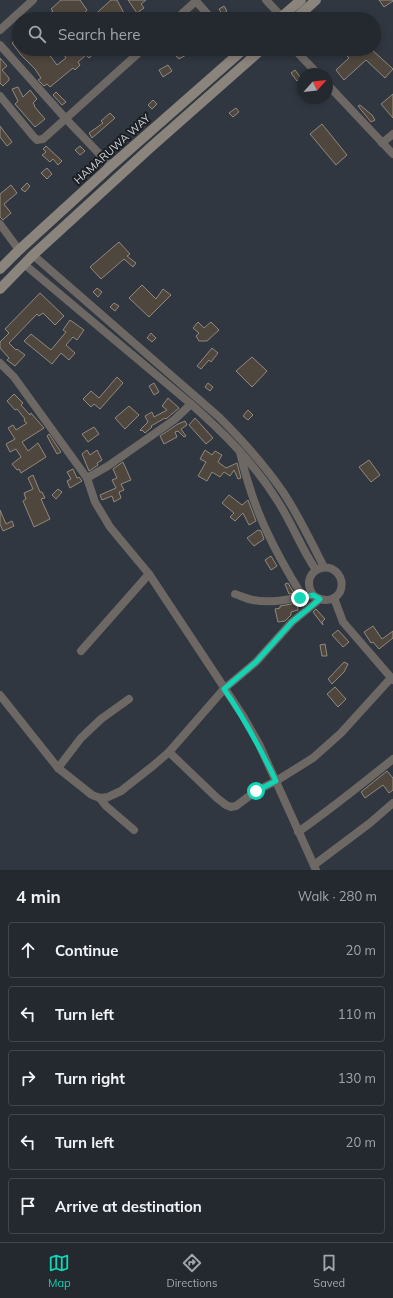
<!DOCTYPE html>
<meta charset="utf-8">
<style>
:root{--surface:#242930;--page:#2c3138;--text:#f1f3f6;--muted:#a3a6ab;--line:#41454c;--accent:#11d5b4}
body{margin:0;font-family:Mulish,sans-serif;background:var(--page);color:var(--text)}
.compass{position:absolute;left:297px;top:68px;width:36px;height:36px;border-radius:50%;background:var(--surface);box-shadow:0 2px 6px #0003;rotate:63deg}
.stop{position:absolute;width:12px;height:12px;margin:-9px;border:3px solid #11d5b4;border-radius:50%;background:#fff}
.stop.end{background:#11d5b4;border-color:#fff;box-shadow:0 1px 4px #0008}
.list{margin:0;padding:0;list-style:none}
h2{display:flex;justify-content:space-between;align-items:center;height:52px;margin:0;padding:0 16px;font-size:17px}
h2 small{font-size:13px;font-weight:400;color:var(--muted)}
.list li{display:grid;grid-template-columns:26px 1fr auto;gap:12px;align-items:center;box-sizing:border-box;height:56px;margin:0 8px 8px;padding:0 8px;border:1px solid var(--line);border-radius:4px}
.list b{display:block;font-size:15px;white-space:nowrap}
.list em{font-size:13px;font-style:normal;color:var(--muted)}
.icon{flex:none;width:22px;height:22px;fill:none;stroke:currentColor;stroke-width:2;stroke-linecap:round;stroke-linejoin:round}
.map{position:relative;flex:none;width:393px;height:870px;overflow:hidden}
.search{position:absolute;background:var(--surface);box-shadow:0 2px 6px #0003;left:12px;right:12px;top:12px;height:44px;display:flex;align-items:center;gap:10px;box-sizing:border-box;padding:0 14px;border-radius:22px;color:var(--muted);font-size:15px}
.sheet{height:372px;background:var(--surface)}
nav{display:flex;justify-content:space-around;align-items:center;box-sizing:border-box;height:56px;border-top:1px solid var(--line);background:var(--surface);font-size:11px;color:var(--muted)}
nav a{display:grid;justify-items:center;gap:2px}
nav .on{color:var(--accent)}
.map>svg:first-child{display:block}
.building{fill:#4f463d;stroke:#92897f}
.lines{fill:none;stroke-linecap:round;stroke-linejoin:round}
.minor{stroke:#6d6864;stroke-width:8}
.secondary{stroke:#8b847d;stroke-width:10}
.route{stroke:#11d5b4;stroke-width:5}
.labels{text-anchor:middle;stroke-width:4;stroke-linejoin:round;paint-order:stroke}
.street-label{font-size:11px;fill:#d5d9df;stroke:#1b1e22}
</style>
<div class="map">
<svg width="393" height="870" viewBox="0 0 393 870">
<rect width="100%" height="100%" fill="#303740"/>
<g class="building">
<path d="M61 0H80L87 10 79 19H41L53 11 51 9Z"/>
<path d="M111 0H117L127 19H90Z"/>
<path d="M128 0H146L141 4 144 8 137 13Z"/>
<path d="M379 0H393V1L384 7Z"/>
<path d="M224 6 227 11 222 14 219 9Z"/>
<path d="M240 12 243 16 239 19H231Z"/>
<path d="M19 38V49H45L57 65 66 58 60 49H99L89 58 86 55 78 62 80 65 75 70 73 68 50 87 47 84 44 86 38 80 41 78 35 69 21 55 12 43Z"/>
<path d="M180 49H184L188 54 179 59 174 54Z"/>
<path d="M340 49H371L393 69 385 78 366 60 344 80 336 70 349 58Z"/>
<path d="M0 58 7 66 2 70 9 78V80L3 86 0 83Z"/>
<path d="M168 65 172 71 163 77 159 70Z"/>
<path d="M295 70 301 78 297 81 291 73Z"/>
<path d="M18 87 23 97 30 90 37 99 33 103 35 106H34L45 119 35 127 15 104 18 101 12 89Z"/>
<path d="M56 92 66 102 62 105 53 95Z"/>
<path d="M393 94V118L381 104Z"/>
<path d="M153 100 157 104 152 109 148 105Z"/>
<path d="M360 105 372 115 375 120 371 122 358 106Z"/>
<path d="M236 108 239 112 233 117 229 113Z"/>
<path d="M110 113 115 118 92 138 89 133 103 123 101 121Z"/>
<path d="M322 124 347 155 336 165 310 134Z"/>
<path d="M0 126 12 142 7 146 0 137Z"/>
<path d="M46 146 62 161 58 165 53 159 50 162 42 155 46 152 43 149Z"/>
<path d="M80 146 85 151 80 155 75 150Z"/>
<path d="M47 168 52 174 47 179 41 173Z"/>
<path d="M27 183 30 186 25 192 21 189Z"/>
<path d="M11 185 17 193 4 204 11 213 3 220 0 217V194Z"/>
<path d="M119 242 130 254 127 256 136 263 133 267 124 259 101 279 90 267Z"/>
<path d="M142 285 156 299 163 289 171 295 149 317 129 298Z"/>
<path d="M97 288 102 292 98 297 93 292Z"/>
<path d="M40 293 64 316 55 325 43 313 39 316 37 314 9 343 16 350 17 349 25 355 15 366 7 360 9 358 0 348V342L9 333 5 329Z"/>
<path d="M114 303 119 306 115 311 110 307Z"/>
<path d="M70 320 84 330 77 340 73 337 66 345 75 353 69 360 61 353 52 364 24 341 31 334 51 350 66 332 63 330Z"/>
<path d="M198 322 204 328 211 322 219 330 207 341H199L196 336 199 333 193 328Z"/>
<path d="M151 333 156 338 152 342 147 338Z"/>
<path d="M212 348 218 353 211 362 209 360 201 369 197 366Z"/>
<path d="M252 357 267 371 252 387 236 371Z"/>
<path d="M117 377 123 383 100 409 94 404 91 407 83 399 91 391 99 398Z"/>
<path d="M154 383 159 392 154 395 149 386Z"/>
<path d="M208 383 213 387 210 391 205 387Z"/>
<path d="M14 394 23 403 21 405 30 415 31 413 44 428 22 442 28 451 38 443 46 457 21 473 19 469 17 470 12 464 21 457 16 449 10 452 6 444 15 439 8 428 13 425 16 430 27 423 24 421 25 419 17 409 15 410 7 401Z"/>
<path d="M168 398 179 408 166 419 165 418 151 426 152 427 145 433 142 430 141 431 140 430 148 422 145 416 152 412 154 417 167 410 162 406Z"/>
<path d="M129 406 139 415 125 429 115 418Z"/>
<path d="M248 410 253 415 248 420 243 416Z"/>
<path d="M195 418 213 438 206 444 189 425Z"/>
<path d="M185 421 187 425 181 429 186 436 184 437 178 431 175 432 177 437 164 444 160 436 178 424Z"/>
<path d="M94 427 99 434 88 442 82 434Z"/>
<path d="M49 434 61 452 57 454 47 436Z"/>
<path d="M87 450 90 455 97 450 102 460 97 463 98 465 89 471 82 454Z"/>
<path d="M205 450 212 455 215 451 222 455 218 462 226 468 237 463 241 478 238 479 234 470 230 476 224 472 220 477 212 472 207 481 198 476 206 462 200 459Z"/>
<path d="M369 460 380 475 371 482 359 467Z"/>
<path d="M123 462 131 480 121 484 124 490 119 492 121 498 114 502 112 496 102 500 100 495 116 488 112 480 117 478 113 469Z"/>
<path d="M73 469 77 478 79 477 82 481 70 488 67 481 71 479 67 472Z"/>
<path d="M33 475 40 492H42L45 498 41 499 50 519 34 527 23 501 26 499 24 493 33 489 28 478Z"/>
<path d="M58 489 62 492 56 499 52 495Z"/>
<path d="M229 495 242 505 248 500 256 521 249 525 243 513 235 521 230 517 234 513 222 503Z"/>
<path d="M0 510 6 524 12 521 14 526 3 531 0 524Z"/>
<path d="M258 530 261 531 264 539 254 546 247 538Z"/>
<path d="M271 556 277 566 271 570 265 560Z"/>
<path d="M288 583 294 593 289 594 285 584Z"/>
<path d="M297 603 298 610 291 612V615L285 621 278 622 275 609 280 608V606Z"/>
<path d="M316 609 325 619 322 622 323 625 313 612Z"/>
<path d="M373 626 382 639 393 631V638L379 649 373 642 371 643 364 632Z"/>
<path d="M338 630 349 642 343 647 332 635Z"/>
<path d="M325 644 327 656H322L320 645Z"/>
<path d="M344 662 348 664 344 672 332 684 328 679Z"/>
<path d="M335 687 346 699 338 707 327 694Z"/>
<path d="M387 771 393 778V790L389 793 383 785 365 798 361 792Z"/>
</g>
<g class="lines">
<g class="minor">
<path d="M195 0 212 19"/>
<path d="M266 0 282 17"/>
<path d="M176 19 196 1"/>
<path d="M0 30 33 0"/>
<path d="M0 45 66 119 111 166"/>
<path d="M294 49 318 74"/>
<path d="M327 84 393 154"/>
<path d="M0 96 33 136 37 140 43 139 143 49"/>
<path d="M382 143 393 134"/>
<path d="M0 224 19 250"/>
<path d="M33 255 219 417C242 440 264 464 283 492 299 516 311 542 324 567"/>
<path d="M24 264 191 404C224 433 254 463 277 500 292 523 301 548 316 570"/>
<path d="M0 363 14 377 87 478 95 502 110 527 149 574 243 716 259 744 316 870"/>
<path d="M240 452C252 507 273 549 303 597"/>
<path d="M87 478 108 466 174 420 191 404"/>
<path d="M235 594C241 596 247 599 253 600 274 604 293 598 313 595 322 602 334 602 340 592 342 587 342 581 340 577 329 556 298 573 313 595"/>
<path d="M334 598 343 622 393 680"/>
<path d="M81 651 149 574"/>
<path d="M0 695 58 768 92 795 100 798 108 797 121 791 154 765 169 752 224 689 256 662 292 622 320 599"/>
<path d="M169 752 217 798 226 805 231 807 236 806 256 791 276 781 313 758 341 733 391 678"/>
<path d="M58 768 81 738 101 719 129 699"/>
<path d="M100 798 106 806 134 830"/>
<path d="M298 832C331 809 362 784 393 759"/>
<path d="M314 865 370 823 393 803"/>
</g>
<g class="secondary">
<path d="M279 19 301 0"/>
<path d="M295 19 316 0"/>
<path d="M0 269 19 250 111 166 244 49"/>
<path d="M0 289 33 255 151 147 262 49"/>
</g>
</g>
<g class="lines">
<path class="route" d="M256 791 276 781C260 748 245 719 224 689L256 662 292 622 320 599 313 595 300 598"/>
</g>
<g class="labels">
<g class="street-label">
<text transform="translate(112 149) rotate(-42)" y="4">HAMARUWA WAY</text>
</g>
</g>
</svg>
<svg class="compass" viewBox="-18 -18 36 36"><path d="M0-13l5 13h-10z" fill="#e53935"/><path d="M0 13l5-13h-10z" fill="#a3a6ab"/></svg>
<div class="stop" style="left:256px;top:791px"></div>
<div class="stop end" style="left:300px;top:598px"></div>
<div class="search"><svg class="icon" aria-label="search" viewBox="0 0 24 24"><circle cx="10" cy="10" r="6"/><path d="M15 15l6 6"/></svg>Search here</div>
</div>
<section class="sheet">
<h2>4 min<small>Walk · 280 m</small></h2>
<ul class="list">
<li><svg class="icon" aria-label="ahead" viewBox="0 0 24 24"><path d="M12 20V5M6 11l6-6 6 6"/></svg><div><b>Continue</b></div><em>20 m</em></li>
<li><svg class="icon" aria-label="left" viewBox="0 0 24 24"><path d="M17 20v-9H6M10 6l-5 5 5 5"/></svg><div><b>Turn left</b></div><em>110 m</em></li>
<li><svg class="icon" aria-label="right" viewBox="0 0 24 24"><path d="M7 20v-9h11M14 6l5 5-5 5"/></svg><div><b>Turn right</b></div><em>130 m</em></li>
<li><svg class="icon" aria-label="left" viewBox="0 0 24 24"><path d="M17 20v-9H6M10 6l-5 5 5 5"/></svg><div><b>Turn left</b></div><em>20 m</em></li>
<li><svg class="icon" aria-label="arrive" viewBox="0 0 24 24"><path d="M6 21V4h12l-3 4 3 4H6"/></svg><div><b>Arrive at destination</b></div></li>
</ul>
</section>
<nav>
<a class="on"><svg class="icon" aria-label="map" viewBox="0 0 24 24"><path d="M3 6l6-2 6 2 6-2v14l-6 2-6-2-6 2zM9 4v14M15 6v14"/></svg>Map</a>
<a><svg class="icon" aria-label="directions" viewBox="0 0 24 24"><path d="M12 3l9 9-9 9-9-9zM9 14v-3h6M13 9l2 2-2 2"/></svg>Directions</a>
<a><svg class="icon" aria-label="saved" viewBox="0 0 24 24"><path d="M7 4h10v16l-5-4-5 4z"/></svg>Saved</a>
</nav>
